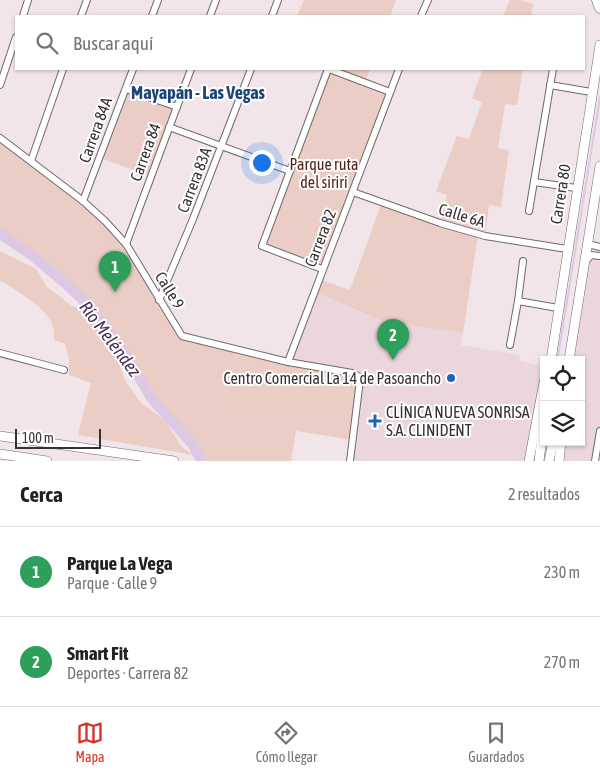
<!DOCTYPE html>
<html lang="es">
<meta charset="utf-8">
<style>
:root{--surface:#fff;--page:#f6f6f6;--text:#202124;--muted:#757577;--line:#e0e0e0;--accent:#d93025}
body{margin:0;font-family:"Asap Condensed",sans-serif;background:var(--page);color:var(--text)}
.controls{position:absolute;right:15px;bottom:15px;display:grid;overflow:hidden;border-radius:0px;box-shadow:0 1px 4px #0004}
.controls button{width:45px;height:45px;display:grid;place-items:center;padding:0;border:0;border-bottom:1px solid var(--line);background:var(--surface);color:var(--text);font:25px sans-serif}
.scale{position:absolute;left:15px;bottom:12px;width:86px;box-sizing:border-box;padding-left:5px;border:2px solid #353032;border-top:0;font-size:14px;line-height:18px;white-space:nowrap;color:#353032;-webkit-text-stroke:4px #fff;paint-order:stroke}
.you{position:absolute;left:261px;top:162px;width:18px;height:18px;margin:-12px;border:4px solid #fff;border-radius:50%;background:#1a73e8;box-shadow:0 0 0 8px #1a73e833}
.badge{display:grid;place-items:center;width:32px;height:32px;border-radius:50%;background:var(--accent);color:#fff;font-size:16px;font-weight:700}
.pin{position:absolute;translate:-50% -41px;filter:drop-shadow(0 1px 2px #0008)}
.pin::after{content:'';position:absolute;top:26px;width:18px;height:15px;background:inherit;clip-path:polygon(0 0,100% 0,50% 100%)}
.list{margin:0;padding:0;list-style:none}
h2{display:flex;justify-content:space-between;align-items:center;height:65px;margin:0;padding:0 20px;font-size:21px}
h2 small{font-size:16px;font-weight:400;color:var(--muted)}
.list li{display:grid;grid-template-columns:32px 1fr auto;gap:15px;align-items:center;box-sizing:border-box;height:90px;padding:0 20px;border-top:1px solid var(--line)}
.list b{display:block;font-size:19px;white-space:nowrap}
.list p{margin:0;font-size:16px;white-space:nowrap;color:var(--muted)}
.list em{font-size:16px;font-style:normal;color:var(--muted)}
.icon{flex:none;width:28px;height:28px;fill:none;stroke:currentColor;stroke-width:2;stroke-linecap:round;stroke-linejoin:round}
.map{position:relative;flex:none;width:600px;height:461px;overflow:hidden}
.search{position:absolute;background:var(--surface);box-shadow:0 1px 4px #0004;left:15px;right:15px;top:15px;height:55px;display:flex;align-items:center;gap:12px;box-sizing:border-box;padding:0 18px;border-radius:0px;color:var(--muted);font-size:19px}
.sheet{height:245px;background:var(--surface)}
nav{display:flex;justify-content:space-around;align-items:center;box-sizing:border-box;height:70px;border-top:1px solid var(--line);background:var(--surface);font-size:14px;color:var(--muted)}
nav a{display:grid;justify-items:center;gap:2px}
nav .on{color:var(--accent)}
.map>svg:first-child{display:block}
.built{fill:#ead6dc}
.green{fill:#eacdc5}
.lines{fill:none;stroke-linecap:round;stroke-linejoin:round}
.stream{stroke:#dcc8e5;stroke-width:2}
.river{stroke:#dcc8e5;stroke-width:10}
.minor-casing{stroke:#72686b;stroke-width:8}
.secondary-casing{stroke:#72686b;stroke-width:10}
.primary-casing{stroke:#72686b;stroke-width:11}
.minor{stroke:#fff;stroke-width:6}
.secondary{stroke:#fff;stroke-width:9}
.primary{stroke:#fff;stroke-width:10}
.poi-dot{fill:#2265b5;stroke:#fff;stroke-width:2}
.labels{text-anchor:middle;stroke-width:4;stroke-linejoin:round;paint-order:stroke}
.street-label{font-size:16px;fill:#353032;stroke:#fff}
.park-label{font-size:16px;fill:#4f1f13;stroke:#fff}
.poi-label{font-size:16px;fill:#353032;stroke:#fff;text-anchor:end}
.neighbourhood-label{font-size:18px;font-weight:bold;fill:#1b4579;stroke:#fff}
.water-label{font-size:18px;font-style:italic;fill:#4b2f57;stroke:#fff}
</style>
<div class="map">
<svg width="600" height="461" viewBox="0 0 600 461">
<rect width="100%" height="100%" fill="#f1e5e9"/>
<g class="built">
<path d="M600 256V431L595 461H559L561 442H581V360H571L589 257Z"/>
<path d="M315 292 381 321 463 333 461 345 520 355 519 361 544 366V382L529 461H350L360 380 288 362Z"/>
</g>
<g class="green">
<path d="M304 0H396L390 16H297Z"/>
<path d="M510 0H520L533 4 531 16H503Z"/>
<path d="M328 69H370L365 82 390 92 322 269 262 246Z"/>
<path d="M483 69H523L517 105 505 104 498 148 509 150 501 207 489 205 485 236 478 235 463 333 382 321 315 292 319 279 350 290 382 202 440 223 447 195 436 191 457 136 469 139 482 102 472 98Z"/>
<path d="M126 89 177 107 151 176 100 158Z"/>
<path d="M0 138 83 201 126 244 182 336 358 376 352 440 296 431 291 461H201L193 445 151 398 126 354 96 316 106 348 117 358 126 382 141 403 165 420 181 446 193 455 78 435 91 383 69 375V359L65 344 54 340C54 335 54 329 52 324 48 310 13 287 0 281V251L36 269 47 287 72 306 95 315C68 282 34 259 0 234Z"/>
</g>
<g class="lines">
<path class="stream" d="M558 357 600 97"/>
<path class="river" d="M0 234 31 255 67 285 85 302 126 355 151 398 193 445 201 461"/>
<g class="minor-casing">
<g id="minor">
<path d="M23 16 28 0"/>
<path d="M81 16 87 0"/>
<path d="M152 16 158 0"/>
<path d="M210 16 216 0"/>
<path d="M272 16 278 0"/>
<path d="M421 16 428 0"/>
<path d="M329 69 390 92"/>
<path d="M0 85 16 37"/>
<path d="M550 85 591 92"/>
<path d="M126 89 177 107"/>
<path d="M169 127 290 171"/>
<path d="M0 138 83 201 105 221 126 244 182 336 288 362 352 373 358 376 360 380 350 461"/>
<path d="M31 161 63 69"/>
<path d="M534 182 576 188"/>
<path d="M353 192 440 223 485 236 567 249"/>
<path d="M83 201 133 69"/>
<path d="M529 211 553 69"/>
<path d="M126 244 191 69"/>
<path d="M588 244 600 247"/>
<path d="M586 261 591 255 600 256"/>
<path d="M322 269 262 246 328 69"/>
<path d="M159 300 193 219 251 69"/>
<path d="M518 301 558 308"/>
<path d="M510 345 518 301 523 261"/>
<path d="M0 353 64 370"/>
<path d="M288 362 399 69"/>
<path d="M595 461 600 431"/>
</g>
</g>
<g class="secondary-casing">
<g id="secondary">
<path d="M551 360 600 45"/>
<path d="M569 360 600 166"/>
<path d="M0 436 174 461"/>
<path d="M0 454 47 461"/>
<path d="M529 461 544 382"/>
<path d="M539 461 544 422"/>
<path d="M549 461 553 442"/>
<path d="M559 461 561 442"/>
</g>
</g>
<g class="primary-casing">
<path id="primary" d="M597 0 600 8"/>
</g>
<use href="#minor" class="minor"/>
<use href="#secondary" class="secondary"/>
<use href="#primary" class="primary"/>
</g>
<g class="poi-dot">
<circle cx="451" cy="378" r="5"/>
<path d="M372.5 413.5h5v5h5v5h-5v5h-5v-5h-5v-5h5z"/>
</g>
<g class="labels">
<g class="street-label">
<text transform="translate(95 130) rotate(-70)" y="6">Carrera 84A</text>
<text transform="translate(145 152) rotate(-70)" y="6">Carrera 84</text>
<text transform="translate(194 180) rotate(-69)" y="6">Carrera 83A</text>
<text transform="translate(560 194) rotate(-81)" y="6">Carrera 80</text>
<text transform="translate(462 215) rotate(17)" y="6">Calle 6A</text>
<text transform="translate(320 238) rotate(-69)" y="6">Carrera 82</text>
<text transform="translate(170 290) rotate(58)" y="6">Calle 9</text>
</g>
<g class="park-label">
<text x="324" y="170">Parque ruta<tspan x="324" dy="18">del siriri</tspan></text>
</g>
<g class="poi-label">
<text x="441" y="384">Centro Comercial La 14 de Pasoancho</text>
<text x="386" y="418" text-anchor="start">CLÍNICA NUEVA SONRISA<tspan x="386" dy="18">S.A. CLINIDENT</tspan></text>
</g>
<g class="neighbourhood-label">
<text x="198" y="99">Mayapán - Las Vegas</text>
</g>
<g class="water-label">
<text transform="translate(110 339) rotate(53)" y="6">Río Meléndez</text>
</g>
</g>
</svg>
<div class="controls">
<button><svg class="icon" aria-label="locate" viewBox="0 0 24 24"><circle cx="12" cy="12" r="6"/><path d="M12 2v4M12 18v4M2 12h4M18 12h4"/></svg></button>
<button><svg class="icon" aria-label="layers" viewBox="0 0 24 24"><path d="M12 4l9 5-9 5-9-5zM3 14l9 5 9-5"/></svg></button>
</div>
<div class="scale">100 m</div>
<div class="you"></div>
<div class="pin badge" style="left:115px;top:292px;background:#2e9e5b">1</div>
<div class="pin badge" style="left:393px;top:360px;background:#2e9e5b">2</div>
<div class="search"><svg class="icon" aria-label="search" viewBox="0 0 24 24"><circle cx="10" cy="10" r="6"/><path d="M15 15l6 6"/></svg>Buscar aquí</div>
</div>
<section class="sheet">
<h2>Cerca<small>2 resultados</small></h2>
<ul class="list">
<li><span class="badge" style="background:#2e9e5b">1</span><div><b>Parque La Vega</b><p>Parque · Calle 9</p></div><em>230 m</em></li>
<li><span class="badge" style="background:#2e9e5b">2</span><div><b>Smart Fit</b><p>Deportes · Carrera 82</p></div><em>270 m</em></li>
</ul>
</section>
<nav>
<a class="on"><svg class="icon" aria-label="map" viewBox="0 0 24 24"><path d="M3 6l6-2 6 2 6-2v14l-6 2-6-2-6 2zM9 4v14M15 6v14"/></svg>Mapa</a>
<a><svg class="icon" aria-label="directions" viewBox="0 0 24 24"><path d="M12 3l9 9-9 9-9-9zM9 14v-3h6M13 9l2 2-2 2"/></svg>Cómo llegar</a>
<a><svg class="icon" aria-label="saved" viewBox="0 0 24 24"><path d="M7 4h10v16l-5-4-5 4z"/></svg>Guardados</a>
</nav>
